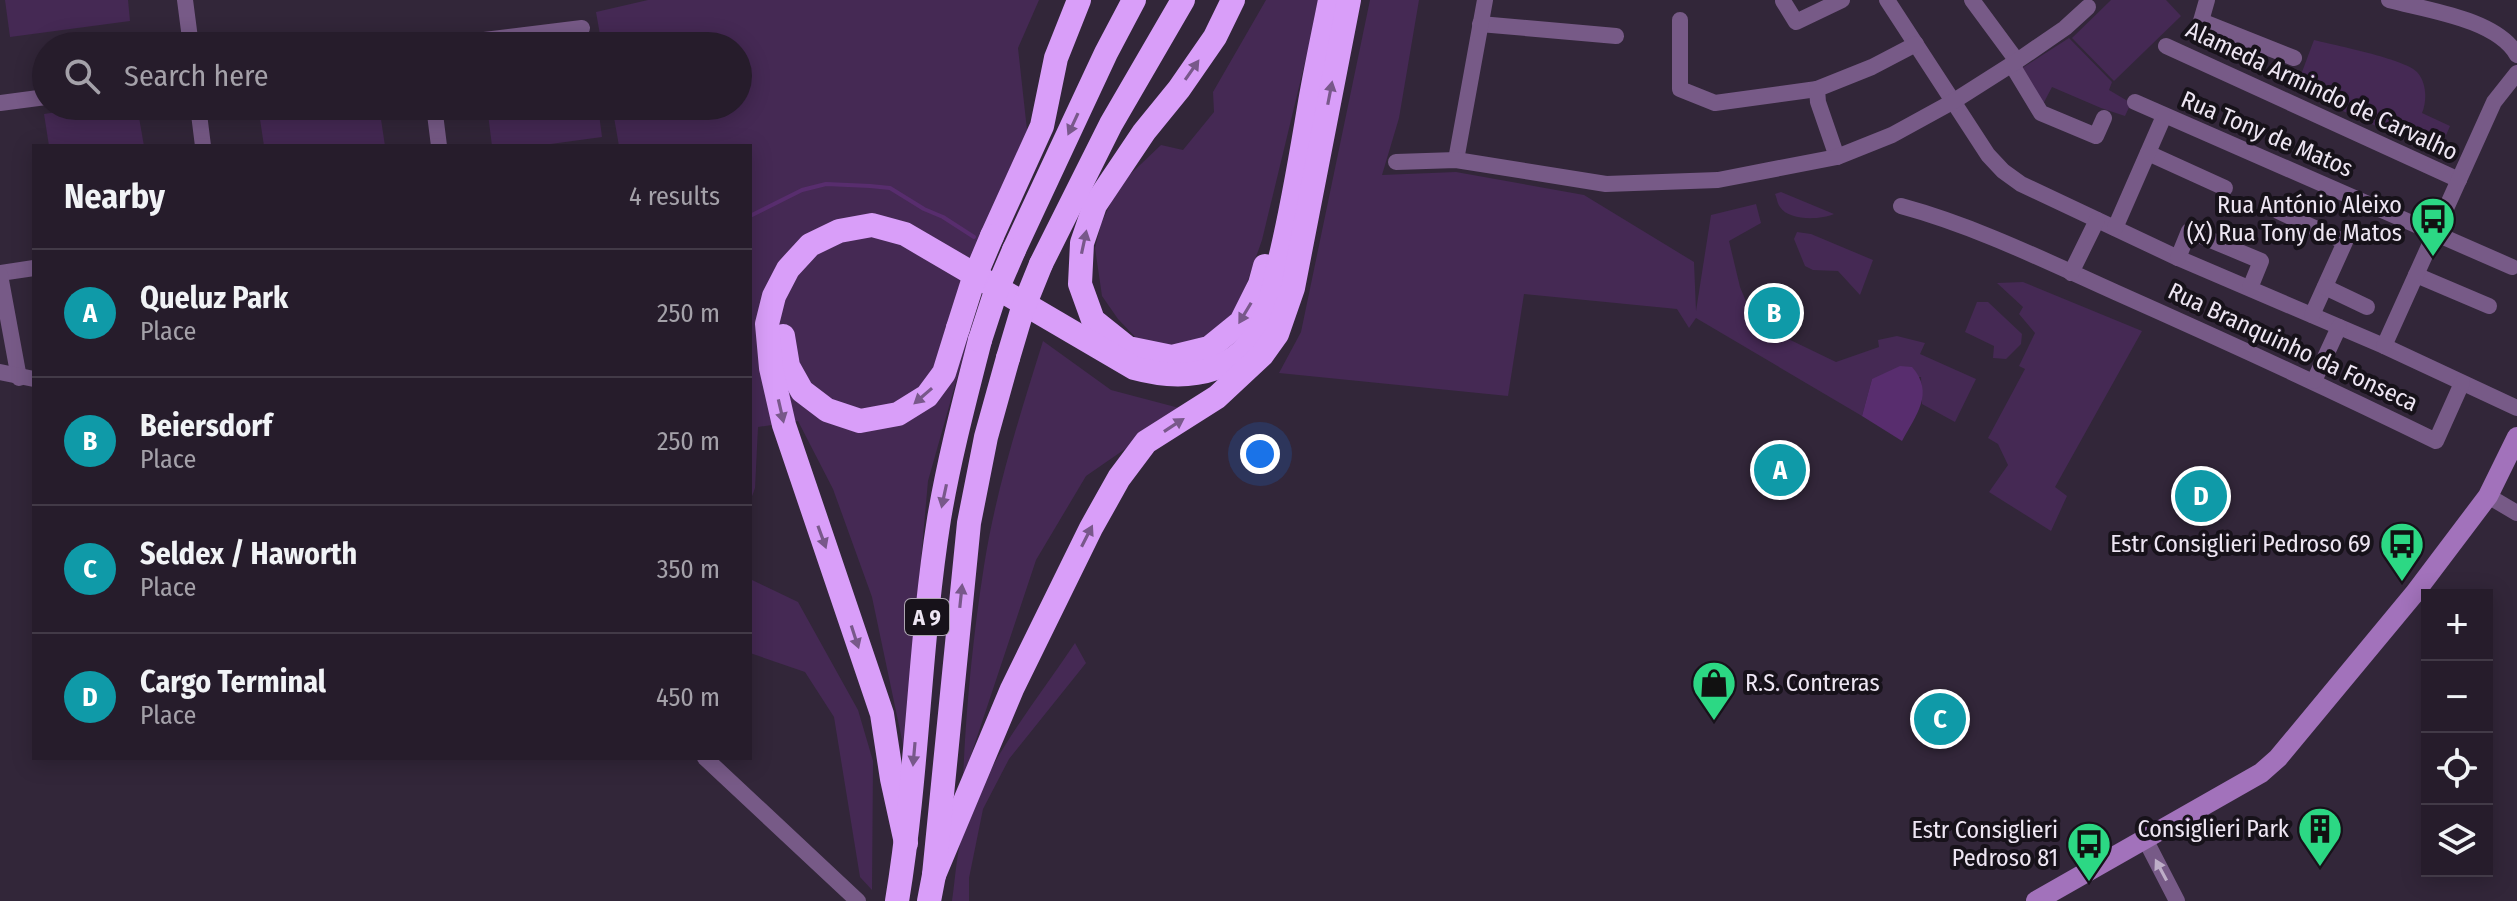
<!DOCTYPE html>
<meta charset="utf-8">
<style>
:root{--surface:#261c2b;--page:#322937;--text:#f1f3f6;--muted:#a4a1a9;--line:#423a47;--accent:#2563eb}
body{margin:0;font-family:"Fira Sans Condensed",sans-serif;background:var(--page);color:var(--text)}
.controls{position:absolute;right:24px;bottom:24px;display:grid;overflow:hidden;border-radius:0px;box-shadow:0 4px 20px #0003}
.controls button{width:72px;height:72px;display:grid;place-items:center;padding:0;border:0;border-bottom:2px solid var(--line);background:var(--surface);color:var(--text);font:40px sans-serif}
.you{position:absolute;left:1260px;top:454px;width:28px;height:28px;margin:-20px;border:6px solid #fff;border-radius:50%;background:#1a73e8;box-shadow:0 0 0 12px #1a73e833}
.badge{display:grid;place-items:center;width:52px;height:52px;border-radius:50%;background:var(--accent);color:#fff;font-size:26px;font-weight:700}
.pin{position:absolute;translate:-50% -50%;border:4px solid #fff;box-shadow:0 2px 8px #0006}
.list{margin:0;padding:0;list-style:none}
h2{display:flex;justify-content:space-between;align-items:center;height:104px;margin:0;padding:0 32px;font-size:34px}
h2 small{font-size:26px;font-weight:400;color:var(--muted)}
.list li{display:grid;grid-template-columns:52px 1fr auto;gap:24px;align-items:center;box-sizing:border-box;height:128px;padding:0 32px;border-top:2px solid var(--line)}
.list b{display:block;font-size:30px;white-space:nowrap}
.list p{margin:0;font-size:26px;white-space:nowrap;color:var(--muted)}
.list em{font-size:26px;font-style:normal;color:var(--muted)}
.icon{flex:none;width:44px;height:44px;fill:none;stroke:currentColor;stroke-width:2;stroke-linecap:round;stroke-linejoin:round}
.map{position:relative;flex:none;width:2517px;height:901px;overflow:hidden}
.search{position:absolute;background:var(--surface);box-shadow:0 4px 20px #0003;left:32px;top:32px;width:720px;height:88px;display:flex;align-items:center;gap:20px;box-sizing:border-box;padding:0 28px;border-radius:44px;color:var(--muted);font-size:30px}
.panel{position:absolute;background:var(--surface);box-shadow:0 4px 20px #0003;left:32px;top:144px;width:720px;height:616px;border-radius:0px}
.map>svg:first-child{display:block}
.green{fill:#452954}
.water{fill:#582d6e}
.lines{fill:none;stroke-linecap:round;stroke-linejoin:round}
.stream{stroke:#582d6e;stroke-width:4}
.street{stroke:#775a87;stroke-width:16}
.secondary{stroke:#a272bb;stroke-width:20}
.highway{stroke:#d99ef9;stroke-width:24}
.highway-bridge{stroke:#d99ef9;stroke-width:24}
.oneway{fill:#78588a}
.oneway2{fill:#beaec8}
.labels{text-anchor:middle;stroke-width:8;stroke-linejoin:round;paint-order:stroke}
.shield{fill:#17121a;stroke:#aea6b2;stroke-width:2}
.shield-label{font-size:22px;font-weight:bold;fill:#eee6f3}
.street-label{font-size:24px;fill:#eee6f3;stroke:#17121a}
.poi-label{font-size:24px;fill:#eee6f3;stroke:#17121a;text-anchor:end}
</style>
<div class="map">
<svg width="2517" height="901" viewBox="0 0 2517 901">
<rect width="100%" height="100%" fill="#322639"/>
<g class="green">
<path d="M5 0H128L130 21 10 37Z"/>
<path d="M648 0H1039L1018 48 1027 130 928 481 904 749 872 597 833 489 798 421 758 427 755 488 750 502V146H619L612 106H738V46H602L596 12Z"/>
<path d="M1266 0H1320L1262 240 1237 311 1208 339 1184 346H1157L1139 341 1118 319 1102 296 1095 248 1101 224 1119 185 1161 145 1183 150 1214 112 1213 92Z"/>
<path d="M1370 0H1419L1399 118 1382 175 1456 172 1584 195 1694 262 1696 311 1711 215 1756 204 1761 223 1729 241 1740 287 1755 323 1836 362 1879 347 1878 340 1897 336 1925 343 1920 354 1976 379 1955 422 1922 404 1921 377 1872 379 1862 416 1696 318 1689 328 1677 309 1524 294 1508 396 1279 373 1301 332Z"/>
<path d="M2111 0H2166L2181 16 2114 81 2072 38Z"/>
<path d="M2069 38 2112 82 2109 90 2131 103 2125 116 2101 108 2052 87 2042 106 2019 70Z"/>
<path d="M2314 40C2334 45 2405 59 2417 72 2427 83 2427 101 2422 113L2450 126 2438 154 2283 84 2288 69 2302 72Z"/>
<path d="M96 106H137L144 146H49L44 114Z"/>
<path d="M258 106H379L385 146H264Z"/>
<path d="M487 106H598L602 137 536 146H492Z"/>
<path d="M1781 192 1834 214C1820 220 1789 221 1780 207 1777 203 1777 198 1775 194Z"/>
<path d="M1797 232 1811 234 1873 260 1860 295 1838 271 1813 270 1805 266 1794 239Z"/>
<path d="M2023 282 2142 331 2055 487 2067 496 2051 531 1989 492 2008 465 1998 444 1988 438 2025 369 2019 366 2035 333 2019 314 2023 307 1997 283Z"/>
<path d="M1977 302H1988L2022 334 2021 344 2006 359 1993 358 1994 346 1965 332Z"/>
<path d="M1043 341 1111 390 1183 409 1086 476 1036 560 963 779C966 708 973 636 984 566 996 489 1020 415 1043 341Z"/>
<path d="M750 579 798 602 858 710 873 761 872 890 860 877 834 717 805 672 750 653Z"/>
<path d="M1075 643 1086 663 1009 759 983 809 969 878V901H952C955 881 956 859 961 840 982 766 1033 706 1075 643Z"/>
</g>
<path class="water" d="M1900 366 1912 367C1935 393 1916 415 1902 441L1862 416 1872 379Z"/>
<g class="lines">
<path class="stream" d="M750 216 802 190 826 184 870 186 890 188 924 209 943 217 974 237"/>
<g class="street">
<path d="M185 0 191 46"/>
<path d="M1887 0 1988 155 2003 171 2021 184 2178 258 2384 346 2517 408"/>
<path d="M1972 0 2017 61"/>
<path d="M2207 0 2201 21 2294 58"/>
<path d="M2389 0C2426 10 2497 19 2517 55"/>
<path d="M1783 1 1796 22 1842 0"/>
<path d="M1680 20V89L1715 103 1817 89"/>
<path d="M1480 24 1616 36"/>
<path d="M435 46 582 28"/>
<path d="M2166 46 2459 180"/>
<path d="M2012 65 2041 113 2096 136 2104 118"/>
<path d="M2135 102 2512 267"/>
<path d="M0 103 46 97"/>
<path d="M198 106 203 146"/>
<path d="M434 106 439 146"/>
<path d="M2148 153 2225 188"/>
<path d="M1837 157 1818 102 1817 89 1872 67 1916 44"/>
<path d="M1456 160 1485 0"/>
<path d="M1396 162 1456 160 1606 184 1718 180 1837 157 1892 135 1954 101 2017 61 2065 28 2088 7"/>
<path d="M1901 206C1975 226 2046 261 2115 292 2223 340 2330 389 2436 441L2462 383"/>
<path d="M2278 211 2345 242 2312 315"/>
<path d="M2115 228 2164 116"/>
<path d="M2178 258 2189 231 2261 261 2250 288"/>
<path d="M0 273 34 268"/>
<path d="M2071 273 2097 220"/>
<path d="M0 275 19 378"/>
<path d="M2416 275 2489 306"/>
<path d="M2325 287 2367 307"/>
<path d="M2384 346 2494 102 2517 73"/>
<path d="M0 372 34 379"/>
<path d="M2314 381 2339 327"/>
<path d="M2488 496 2517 513"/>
<path d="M705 758 858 901"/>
<path d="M2145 839 2177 901"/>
</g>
<path class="secondary" d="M2036 901 2261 773 2278 758 2414 594 2488 496 2517 437"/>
<g class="highway">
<path d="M1233 0 1215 37 1179 89 1144 132 1095 205 1082 243 1080 284 1093 320 1128 348 1172 357 1209 348 1241 322 1260 284 1265 266"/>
<path d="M992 236 1042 126 1056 58 1079 0"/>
<path d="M1014 250 1106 53 1134 0"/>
<path d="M1041 264 1111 124 1183 0"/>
<path d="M783 336 788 366 802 391 827 410 860 421 898 414 927 396 944 373 958 328"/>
<path d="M906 843 892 779 882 714 784 425 771 368 767 324 774 296 788 269 810 245 839 231 872 225 905 234 1134 368C1174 379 1222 379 1251 342 1269 320 1273 291 1279 263 1292 211 1300 161 1309 108 1315 72 1323 36 1330 0"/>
<path d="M934 875 1012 689 1091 528 1119 478 1146 442 1217 397 1262 355 1277 334 1293 288 1349 0"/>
<path d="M897 901C918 774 919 646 939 519 949 459 965 399 980 340"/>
<path d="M929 901 934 875 969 523 986 437 1008 358"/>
</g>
<g class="highway-bridge">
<path d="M958 328 973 281 992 236"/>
<path d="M980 340 995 294 1014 250"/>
<path d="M1008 358 1022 311 1041 264"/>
</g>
</g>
<defs><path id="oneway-solid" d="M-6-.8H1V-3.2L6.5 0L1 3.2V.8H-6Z" transform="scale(2)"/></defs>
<g class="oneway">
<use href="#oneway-solid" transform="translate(1192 70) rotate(-55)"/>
<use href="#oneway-solid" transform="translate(1330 93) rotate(-79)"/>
<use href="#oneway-solid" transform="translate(1073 124) rotate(115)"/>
<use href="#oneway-solid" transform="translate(1084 242) rotate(-78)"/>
<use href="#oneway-solid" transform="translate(1245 313) rotate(121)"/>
<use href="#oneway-solid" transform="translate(923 396) rotate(139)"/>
<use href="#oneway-solid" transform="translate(781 411) rotate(77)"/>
<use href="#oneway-solid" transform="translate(1174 425) rotate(-33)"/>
<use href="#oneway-solid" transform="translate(944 496) rotate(102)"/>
<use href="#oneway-solid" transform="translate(1087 536) rotate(-63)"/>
<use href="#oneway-solid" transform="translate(822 537) rotate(70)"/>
<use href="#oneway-solid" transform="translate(961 596) rotate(-84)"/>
<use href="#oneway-solid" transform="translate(855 637) rotate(72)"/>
<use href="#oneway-solid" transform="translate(914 754) rotate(95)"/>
</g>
<use class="oneway2" href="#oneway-solid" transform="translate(2161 870) rotate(-118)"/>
<defs>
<g id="bus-pin" transform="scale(2.3)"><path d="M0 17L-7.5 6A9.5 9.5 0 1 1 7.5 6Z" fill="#2cd884" stroke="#17121a"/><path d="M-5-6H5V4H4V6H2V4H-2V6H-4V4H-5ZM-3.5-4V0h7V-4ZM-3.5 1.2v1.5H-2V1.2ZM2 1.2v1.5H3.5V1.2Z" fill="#111"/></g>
<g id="shop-pin" transform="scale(2.3)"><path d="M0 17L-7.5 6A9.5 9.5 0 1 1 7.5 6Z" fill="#2cd884" stroke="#17121a"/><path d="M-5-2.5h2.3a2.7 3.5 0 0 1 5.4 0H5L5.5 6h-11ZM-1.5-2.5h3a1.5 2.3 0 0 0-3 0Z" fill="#111"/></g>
<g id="building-pin" transform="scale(2.3)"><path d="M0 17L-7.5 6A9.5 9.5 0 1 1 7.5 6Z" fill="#2cd884" stroke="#17121a"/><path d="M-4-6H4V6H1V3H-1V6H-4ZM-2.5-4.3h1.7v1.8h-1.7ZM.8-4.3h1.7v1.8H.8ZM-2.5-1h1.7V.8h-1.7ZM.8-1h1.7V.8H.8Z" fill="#111"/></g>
</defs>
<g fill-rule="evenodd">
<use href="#bus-pin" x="2433" y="219"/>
<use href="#bus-pin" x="2402" y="544"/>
<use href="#shop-pin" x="1714" y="683"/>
<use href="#building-pin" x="2320" y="829"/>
<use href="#bus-pin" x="2089" y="844"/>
</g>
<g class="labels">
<rect class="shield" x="905" y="599" width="44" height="36" rx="6"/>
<g class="shield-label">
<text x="927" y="625">A 9</text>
</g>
<g class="street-label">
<text transform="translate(2322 91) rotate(25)" y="8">Alameda Armindo de Carvalho</text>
<text transform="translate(2267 134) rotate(23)" y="8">Rua Tony de Matos</text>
<text transform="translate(2293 347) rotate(25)" y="8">Rua Branquinho da Fonseca</text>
</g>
<g class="poi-label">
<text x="2402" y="213">Rua António Aleixo<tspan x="2402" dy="28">(X) Rua Tony de Matos</tspan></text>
<text x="2371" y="552">Estr Consiglieri Pedroso 69</text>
<text x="1745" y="691" text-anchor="start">R.S. Contreras</text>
<text x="2289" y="837">Consiglieri Park</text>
<text x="2058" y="838">Estr Consiglieri<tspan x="2058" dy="28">Pedroso 81</tspan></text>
</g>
</g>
</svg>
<div class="controls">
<button>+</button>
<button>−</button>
<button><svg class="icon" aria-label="locate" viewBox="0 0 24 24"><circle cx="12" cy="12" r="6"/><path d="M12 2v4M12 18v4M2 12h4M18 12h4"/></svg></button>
<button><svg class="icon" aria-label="layers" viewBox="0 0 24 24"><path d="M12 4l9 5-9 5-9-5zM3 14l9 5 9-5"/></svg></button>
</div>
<div class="you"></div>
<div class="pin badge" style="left:1780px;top:470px;background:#0f9aa8">A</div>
<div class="pin badge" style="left:1774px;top:313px;background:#0f9aa8">B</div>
<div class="pin badge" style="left:1940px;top:719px;background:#0f9aa8">C</div>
<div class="pin badge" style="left:2201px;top:496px;background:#0f9aa8">D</div>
<div class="search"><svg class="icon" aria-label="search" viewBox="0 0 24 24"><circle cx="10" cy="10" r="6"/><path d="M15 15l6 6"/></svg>Search here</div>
<section class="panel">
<h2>Nearby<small>4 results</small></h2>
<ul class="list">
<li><span class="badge" style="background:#0f9aa8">A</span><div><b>Queluz Park</b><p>Place</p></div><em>250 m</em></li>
<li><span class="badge" style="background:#0f9aa8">B</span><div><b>Beiersdorf</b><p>Place</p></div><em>250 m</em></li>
<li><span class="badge" style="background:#0f9aa8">C</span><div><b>Seldex / Haworth</b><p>Place</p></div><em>350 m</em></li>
<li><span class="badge" style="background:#0f9aa8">D</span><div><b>Cargo Terminal</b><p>Place</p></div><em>450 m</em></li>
</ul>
</section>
</div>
